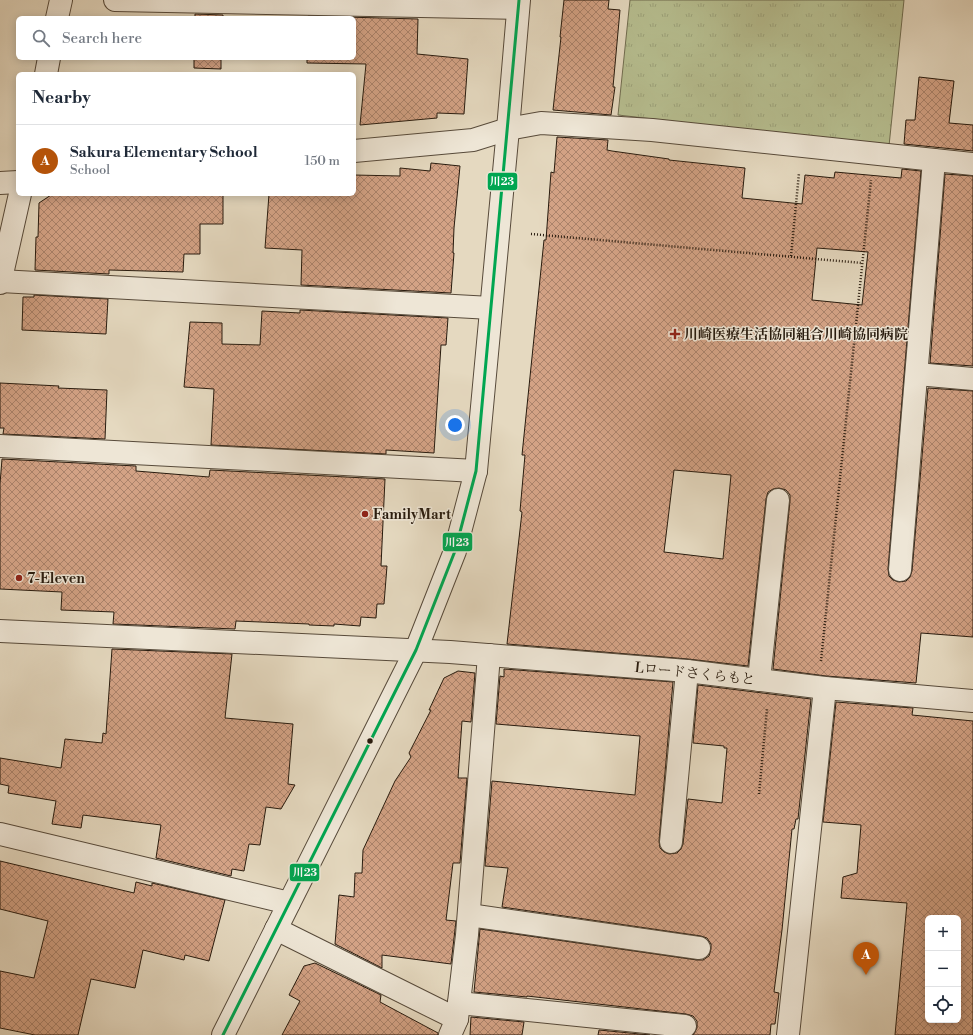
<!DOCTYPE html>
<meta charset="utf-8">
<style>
:root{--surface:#fff;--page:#f6f6f7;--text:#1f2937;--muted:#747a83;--line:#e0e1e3;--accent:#b45309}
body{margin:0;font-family:"Libre Bodoni","Noto Serif JP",serif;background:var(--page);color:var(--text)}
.controls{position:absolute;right:12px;bottom:12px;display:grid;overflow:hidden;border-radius:6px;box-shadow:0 2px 10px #0003}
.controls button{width:36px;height:36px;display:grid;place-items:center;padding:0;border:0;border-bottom:1px solid var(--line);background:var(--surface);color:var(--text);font:20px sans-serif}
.you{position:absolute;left:455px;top:425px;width:14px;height:14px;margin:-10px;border:3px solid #fff;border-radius:50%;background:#1a73e8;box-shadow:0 0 0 6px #1a73e833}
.badge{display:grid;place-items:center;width:26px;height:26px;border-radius:50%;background:var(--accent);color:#fff;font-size:13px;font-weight:700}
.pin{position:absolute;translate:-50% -33px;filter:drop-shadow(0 1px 2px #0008)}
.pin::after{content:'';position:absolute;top:21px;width:14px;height:12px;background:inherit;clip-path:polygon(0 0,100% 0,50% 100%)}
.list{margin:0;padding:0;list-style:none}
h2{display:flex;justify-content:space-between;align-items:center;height:52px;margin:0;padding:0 16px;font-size:17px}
h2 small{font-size:13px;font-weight:400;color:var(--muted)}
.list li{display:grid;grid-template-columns:26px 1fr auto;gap:12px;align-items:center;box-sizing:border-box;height:72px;padding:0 16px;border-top:1px solid var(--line)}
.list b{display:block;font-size:15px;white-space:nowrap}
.list p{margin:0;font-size:13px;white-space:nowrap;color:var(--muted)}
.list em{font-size:13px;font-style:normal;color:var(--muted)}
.icon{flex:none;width:22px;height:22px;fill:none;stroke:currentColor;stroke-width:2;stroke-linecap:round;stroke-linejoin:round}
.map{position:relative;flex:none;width:973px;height:1035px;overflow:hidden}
.search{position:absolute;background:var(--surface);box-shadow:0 2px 10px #0003;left:16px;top:16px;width:340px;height:44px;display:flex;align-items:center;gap:10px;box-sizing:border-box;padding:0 14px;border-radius:6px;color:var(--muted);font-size:15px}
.panel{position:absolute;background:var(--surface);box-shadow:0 2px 10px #0003;left:16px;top:72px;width:340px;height:124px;border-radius:6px}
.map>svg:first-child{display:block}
.grass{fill:url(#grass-tufts);stroke:#706d50}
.building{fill:url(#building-cross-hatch);stroke:#281b0e;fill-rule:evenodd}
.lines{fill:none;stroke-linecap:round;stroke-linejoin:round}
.minor-casing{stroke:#574a3a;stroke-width:24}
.path{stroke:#281b0e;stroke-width:2.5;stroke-dasharray:1 2;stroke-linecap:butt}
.minor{stroke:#eee6d6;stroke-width:22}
.bus-1-casing{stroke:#eee6d6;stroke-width:6}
.bus-1{stroke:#00a651;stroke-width:3}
.poi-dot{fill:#8f2418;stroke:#eee6d6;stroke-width:1.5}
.bus-dot{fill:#281b0e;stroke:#eee6d6;stroke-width:1.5}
.labels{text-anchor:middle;stroke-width:3;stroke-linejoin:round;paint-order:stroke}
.poi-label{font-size:14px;font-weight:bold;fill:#281b0e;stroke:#eee6d6;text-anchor:start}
.street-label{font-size:14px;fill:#281b0e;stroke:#eee6d6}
.line-badge{stroke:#eee6d6;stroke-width:1.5}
.badge-label{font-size:11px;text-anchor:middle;font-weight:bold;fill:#fff}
</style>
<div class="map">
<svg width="973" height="1035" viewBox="0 0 973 1035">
<defs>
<pattern id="grass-tufts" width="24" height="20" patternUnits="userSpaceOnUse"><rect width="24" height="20" fill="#b7bf91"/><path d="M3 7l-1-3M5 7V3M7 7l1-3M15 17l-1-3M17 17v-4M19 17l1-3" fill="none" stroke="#9da47c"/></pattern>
<pattern id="building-cross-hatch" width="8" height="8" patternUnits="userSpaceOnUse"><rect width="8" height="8" fill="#d3a285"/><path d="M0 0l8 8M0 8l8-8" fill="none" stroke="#ab836b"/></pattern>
</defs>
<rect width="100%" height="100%" fill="#e5d9c0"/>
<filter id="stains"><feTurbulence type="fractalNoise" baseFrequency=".005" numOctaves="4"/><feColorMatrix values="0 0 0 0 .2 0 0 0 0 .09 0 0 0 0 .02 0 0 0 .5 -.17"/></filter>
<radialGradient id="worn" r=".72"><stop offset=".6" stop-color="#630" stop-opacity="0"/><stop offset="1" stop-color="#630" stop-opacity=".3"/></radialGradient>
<path class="grass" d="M630 0H904L889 146 618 115Z"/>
<g class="building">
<path d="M564 0H609L608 9 620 10 613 87H615L611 115 553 110 561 37H560Z"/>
<path d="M195 14 223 15V18H195Z"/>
<path d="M308 16 418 19 417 54 468 59 464 114 437 113V118L360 125 366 64 307 63V58H354V18H308Z"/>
<path d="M194 58H221V69L194 68Z"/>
<path d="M919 77 954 81 949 123 973 125V151L904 144 906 120H915Z"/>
<path d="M557 137 608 140 607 150 612 151 669 159V160L745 168 742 198 802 204 805 175 834 178 835 172 901 178 902 169 921 171 888 569 889 576 893 580 899 582 906 581 910 577 912 571 928 388 973 391V637L921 633 916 683 826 676 773 669 790 501V495L786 490 779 488 773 489 768 492 766 499 748 666 688 659 507 644 522 512 520 511 525 455H522L544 240H546L551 172 554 173ZM817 248 868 252 862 305 812 300ZM674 470 731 475 723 559 664 552Z"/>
<path d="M431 163 460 166 454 228 453 253H454L451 293 301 285 302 250 265 248 269 194H354V175L400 176V168L430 171Z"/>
<path d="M945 174 973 176V366L930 363Z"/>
<path d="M68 194H223V224H200V254H184L183 272 109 270V274L35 270 36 237H38L39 203 51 195Z"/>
<path d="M34 295 108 299 106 334 22 330 23 297H34Z"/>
<path d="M300 310 448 318 446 345H441L434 453 386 450V454L211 445 214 389 184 387 190 322 222 323V344L260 345 262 311 300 313Z"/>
<path d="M0 383 59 386 58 388 107 390 105 439 3 434 4 428H0Z"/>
<path d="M2 459 136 466V471L209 477 210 470 385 479 381 566H387L384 604H377L376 618 361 617 360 626 334 624V626L309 625V624L236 621 235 629 113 624 114 612 61 610 62 592 0 589V484Z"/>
<path d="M112 649 232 654 225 718 293 724 288 784 295 785 281 809 266 807 260 845 249 844 244 871 232 869 231 876 156 858 161 825 83 815 81 828 52 824 56 801 8 793 9 786 0 784V758L61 768 65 739 102 743 103 733 106 734Z"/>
<path d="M504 669 673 682 659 841 660 848 664 852 669 854 677 853 681 849 683 844 688 799 722 803 727 748H724V746L693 743 698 685 811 699 798 819H796L794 829H792L782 930 774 992 779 993 775 1024H771L770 1035H693L697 1028V1021L693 1016 686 1014 527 996V997L474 992 480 929 697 960H703L709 956 711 949V944L707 938 701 936 502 907 508 868 485 866 492 781 635 795 640 736 496 724 500 676 504 677Z"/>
<path d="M458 671 475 673 471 722 462 721 458 778H467L460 863H453L446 920 456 921 451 964 382 955V968L335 944 339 895 354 897 355 873H362L363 850 395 781 411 757 409 753 431 710H429L444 678Z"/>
<path d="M836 702 913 708 912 715 973 721V1035H895L907 903 841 898 843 877 857 873 861 825 823 822ZM928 918H958V1020H928Z"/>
<path d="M0 861 134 893 136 882 152 886V883L225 900 209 961 185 955 184 960 143 950 135 988 91 979 78 1035H35L0 1028V971L34 978 48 921 0 909Z"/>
<path d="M315 963 381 995 380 1002 438 1033V1035H282L300 1001 289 995 304 966Z"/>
<path d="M471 1017 524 1022 522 1035H470Z"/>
<path d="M599 1030 650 1035H598Z"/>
</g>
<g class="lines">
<g class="minor-casing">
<g id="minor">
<path d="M115 0 518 8"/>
<path d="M57 18 61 0"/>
<path d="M46 74 49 58"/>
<path d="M354 151 473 140 508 129 541 123 652 130 973 164"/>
<path d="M0 183 18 182"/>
<path d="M0 281 491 308"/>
<path d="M0 283 20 194"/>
<path d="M917 374 973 379"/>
<path d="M0 446 476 471"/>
<path d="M900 570 934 160"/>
<path d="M0 631 450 652 687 671 825 688 973 701"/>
<path d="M759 680 778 500"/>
<path d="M0 834 289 903"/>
<path d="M671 842 687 671"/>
<path d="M469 915 699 948"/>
<path d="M276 929 457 1019"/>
<path d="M459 1003 685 1026"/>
<path d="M223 1035 416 650 455 551 476 471 508 129 519 0"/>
<path d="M450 1035 457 1019 467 935 489 655"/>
<path d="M788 1035 825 688"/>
</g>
</g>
<g class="path">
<path d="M531 234 862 263"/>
<path d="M791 256 799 173"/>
<path d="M821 661 871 180"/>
<path d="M759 794 767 709"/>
</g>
<use href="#minor" class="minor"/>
<g class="bus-1-casing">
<path id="bus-1" d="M223 1035 416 650 455 551 476 471 519 0"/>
</g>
<use href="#bus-1" class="bus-1"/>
</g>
<g class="poi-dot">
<path d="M673 328h4v4h4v4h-4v4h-4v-4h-4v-4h4z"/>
<circle cx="365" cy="514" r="4"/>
<circle cx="19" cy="578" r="4"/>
</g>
<circle class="bus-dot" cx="370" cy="741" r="3.5"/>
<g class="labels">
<g class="poi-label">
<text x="684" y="339">川崎医療生活協同組合川崎協同病院</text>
<text x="373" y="519">FamilyMart</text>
<text x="27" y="583">7-Eleven</text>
</g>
<g class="street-label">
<text transform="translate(695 673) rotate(6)" y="5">Lロードさくらもと</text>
</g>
</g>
<g class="line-badge">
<rect x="487" y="172" width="31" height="19" rx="4" fill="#00a651"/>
<rect x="442" y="532" width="31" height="20" rx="4" fill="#00a651"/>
<rect x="289" y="863" width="31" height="19" rx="4" fill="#00a651"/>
</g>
<g class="badge-label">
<text x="502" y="185">川23</text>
<text x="457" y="546">川23</text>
<text x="305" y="876">川23</text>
</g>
<rect width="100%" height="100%" filter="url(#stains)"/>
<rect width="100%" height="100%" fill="url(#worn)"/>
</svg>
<div class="controls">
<button>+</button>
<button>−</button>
<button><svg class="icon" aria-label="locate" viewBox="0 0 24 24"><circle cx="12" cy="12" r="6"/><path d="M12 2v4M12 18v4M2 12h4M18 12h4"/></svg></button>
</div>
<div class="you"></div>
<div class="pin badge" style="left:866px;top:975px">A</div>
<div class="search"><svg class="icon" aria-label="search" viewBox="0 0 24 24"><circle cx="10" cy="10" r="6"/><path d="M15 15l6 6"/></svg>Search here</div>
<section class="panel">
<h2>Nearby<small></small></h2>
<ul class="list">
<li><span class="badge">A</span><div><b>Sakura Elementary School</b><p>School</p></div><em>150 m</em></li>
</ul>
</section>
</div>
